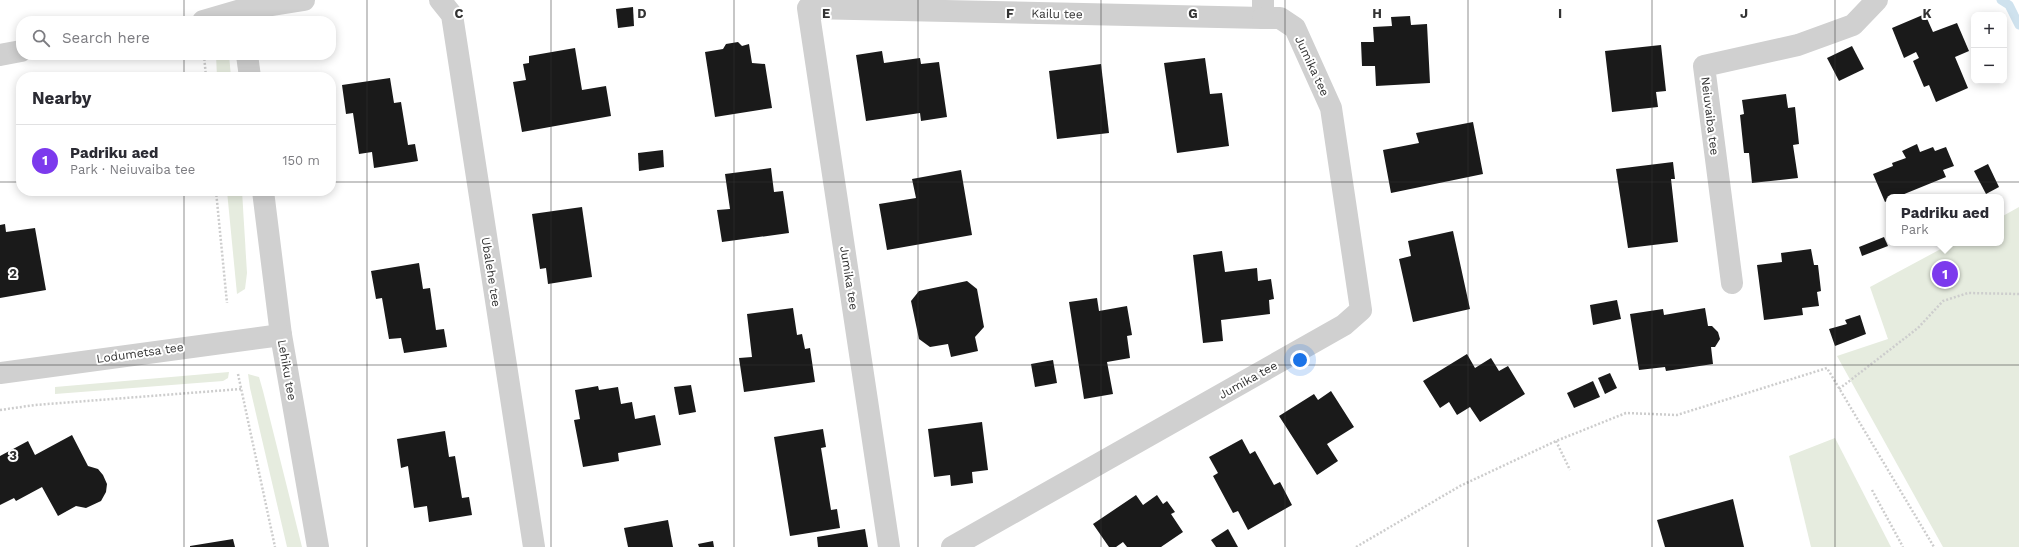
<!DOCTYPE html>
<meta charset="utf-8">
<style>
:root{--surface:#fff;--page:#f2f2f3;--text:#2b2b33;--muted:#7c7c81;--line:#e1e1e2;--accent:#7c3aed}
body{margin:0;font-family:"Work Sans",sans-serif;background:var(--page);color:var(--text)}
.controls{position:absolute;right:12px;top:12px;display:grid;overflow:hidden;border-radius:8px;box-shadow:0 2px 10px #0003}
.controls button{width:36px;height:36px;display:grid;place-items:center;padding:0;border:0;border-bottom:1px solid var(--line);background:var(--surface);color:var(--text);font:20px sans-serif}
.you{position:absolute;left:1300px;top:360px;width:14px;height:14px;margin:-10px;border:3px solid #fff;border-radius:50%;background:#1a73e8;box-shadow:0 0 0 6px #1a73e833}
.badge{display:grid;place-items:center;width:26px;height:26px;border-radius:50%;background:var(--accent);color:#fff;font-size:13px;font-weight:700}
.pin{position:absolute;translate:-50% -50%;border:2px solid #fff;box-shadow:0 1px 4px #0006}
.popup{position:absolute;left:1886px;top:194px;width:118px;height:52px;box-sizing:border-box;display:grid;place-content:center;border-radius:8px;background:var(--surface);filter:drop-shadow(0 1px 3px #0005);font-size:13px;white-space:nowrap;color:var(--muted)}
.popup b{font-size:15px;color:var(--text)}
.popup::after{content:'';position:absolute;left:50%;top:100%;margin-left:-8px;border:8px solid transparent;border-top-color:var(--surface)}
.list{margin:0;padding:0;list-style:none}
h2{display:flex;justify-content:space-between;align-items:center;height:52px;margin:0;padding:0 16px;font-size:17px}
h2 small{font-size:13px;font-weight:400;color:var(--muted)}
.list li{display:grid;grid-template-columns:26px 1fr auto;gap:12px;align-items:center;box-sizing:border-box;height:72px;padding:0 16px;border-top:1px solid var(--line)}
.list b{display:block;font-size:15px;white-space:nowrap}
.list p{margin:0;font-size:13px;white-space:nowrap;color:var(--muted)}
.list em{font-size:13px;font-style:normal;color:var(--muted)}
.icon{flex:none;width:22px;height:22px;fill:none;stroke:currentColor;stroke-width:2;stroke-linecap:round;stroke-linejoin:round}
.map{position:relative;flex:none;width:2019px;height:547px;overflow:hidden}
.search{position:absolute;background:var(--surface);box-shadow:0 2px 10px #0003;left:16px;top:16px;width:320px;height:44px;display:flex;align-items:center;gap:10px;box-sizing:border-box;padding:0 14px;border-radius:16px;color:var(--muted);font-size:15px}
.panel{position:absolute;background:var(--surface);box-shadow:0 2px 10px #0003;left:16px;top:72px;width:320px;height:124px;border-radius:16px}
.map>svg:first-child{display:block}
.green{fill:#e6ecdf}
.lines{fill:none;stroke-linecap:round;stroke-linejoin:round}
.stream{stroke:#cfe2ee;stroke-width:9}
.building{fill:#1a1a1a}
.path{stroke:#cdcdcd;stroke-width:2.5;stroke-dasharray:2 2;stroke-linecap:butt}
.street{stroke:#d0d0d0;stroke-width:22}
.grid{fill:none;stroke:#333;stroke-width:1;stroke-opacity:0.55}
.labels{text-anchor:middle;stroke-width:4;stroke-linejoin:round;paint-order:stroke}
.street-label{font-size:12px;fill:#333;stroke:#fff}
.grid-label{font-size:13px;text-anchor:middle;font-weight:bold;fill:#333;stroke:#fff;stroke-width:4;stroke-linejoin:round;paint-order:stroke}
</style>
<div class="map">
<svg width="2019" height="547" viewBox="0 0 2019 547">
<rect width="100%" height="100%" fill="#fff"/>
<g class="green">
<path d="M216 55H229L231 77H217Z"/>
<path d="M227 191H242L247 273 245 289 237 294Z"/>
<path d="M2019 207V547H1943L1837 356 1888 339 1870 287 1952 243H2001V217Z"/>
<path d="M229 372 228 378 223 381 55 394V387Z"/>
<path d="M248 374 259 377 263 391 302 547H287L250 388Z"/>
<path d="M1835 438 1891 547H1811L1789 456Z"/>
</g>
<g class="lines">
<path class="stream" d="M2001 0 2009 5 2019 25"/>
</g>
<g class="building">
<path d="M633 7 634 26 618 28 616 9Z"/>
<path d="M1925 14 1933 32 1957 23 1969 51 1955 57 1968 88 1936 102 1929 85 1924 87 1913 61 1919 58 1916 52 1904 58 1892 28Z"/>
<path d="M1410 16 1411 25 1427 24 1430 83 1376 86 1375 66H1362L1361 42H1374L1373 27 1392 26 1391 17Z"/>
<path d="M738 42 742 46 749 44 752 63 765 64 772 108 715 117 705 52 723 49 726 44Z"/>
<path d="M1661 45 1666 91 1656 92 1658 107 1612 112 1605 51Z"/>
<path d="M1852 46 1864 69 1839 81 1827 58Z"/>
<path d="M575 48 582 90 606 86 611 116 522 132 513 82 526 80 523 64 529 63V56Z"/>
<path d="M882 51 884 63 920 58 921 64 939 62 947 117 921 121 920 113 866 121 856 55Z"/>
<path d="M1205 58 1210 94 1222 93 1229 146 1177 153 1164 63Z"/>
<path d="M1101 64 1109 133 1057 139 1049 71Z"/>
<path d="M390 78 394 103 401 102 408 145 415 144 418 161 374 168 372 152 359 154 353 113 346 114 342 85Z"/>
<path d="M1786 94 1788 108 1795 107 1799 144 1793 145 1798 178 1752 183 1749 153H1744L1740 115 1744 114 1742 100Z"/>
<path d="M1473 122 1483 174 1391 193 1383 150 1419 143 1416 133Z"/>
<path d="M1917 144 1920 152 1933 147 1935 151 1946 147 1954 166 1943 170 1946 177 1897 197H1889V200L1885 202 1873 174 1893 166 1892 163 1906 158 1902 151Z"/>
<path d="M663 150 664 167 639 171 638 153Z"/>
<path d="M1673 162 1675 179H1671L1678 242 1628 248 1616 169Z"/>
<path d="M1988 164 1999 187 1986 194 1974 171Z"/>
<path d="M771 168 774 192 783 191 789 233 722 242 717 210 730 209 725 174Z"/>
<path d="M961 170 972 235 887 250 879 204 916 198 912 179Z"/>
<path d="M582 207 592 277 548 284 546 268 540 269 532 214Z"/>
<path d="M5 224 6 232 35 228 46 290 0 298V225Z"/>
<path d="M1453 231 1470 309 1413 322 1399 259 1411 256 1408 241Z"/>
<path d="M1884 237 1888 246 1862 256 1859 247Z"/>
<path d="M1811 249 1814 265H1818L1821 291 1817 292 1819 306 1802 308 1803 315 1764 320 1757 265 1782 262 1781 253Z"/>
<path d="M1222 251 1225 272 1257 268 1258 281 1271 279 1274 299 1269 300 1270 314 1221 320 1223 341 1203 343 1193 255Z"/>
<path d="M419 263 423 289 430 288 436 330 444 329 447 347 404 353 401 338 389 339 382 298 376 299 371 271Z"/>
<path d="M967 281 977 289 984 327 975 337 978 351 951 357 948 344 930 347 919 339 911 301 919 291Z"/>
<path d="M1097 298 1099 311 1127 306 1132 335 1127 336 1130 358 1107 362 1113 394 1084 399 1069 302Z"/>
<path d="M1617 300 1621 319 1593 325 1590 305Z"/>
<path d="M793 308 797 335 802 334 805 349 810 348 815 382 744 392 739 358 752 357 747 314Z"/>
<path d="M1705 308 1708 326H1712L1718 332 1720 339 1715 347H1711L1713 364 1666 371 1665 367 1639 370 1630 314 1663 309 1664 315Z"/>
<path d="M1860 315 1866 334 1835 346 1829 329 1847 324 1845 320Z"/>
<path d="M1467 354 1475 368 1491 358 1499 371 1508 366 1525 394 1480 422 1470 407 1457 415 1449 402 1440 408 1423 381Z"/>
<path d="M1053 360 1057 383 1035 387 1031 364Z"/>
<path d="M1610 373 1617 388 1605 394 1598 378Z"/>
<path d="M1593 381 1600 397 1574 408 1567 393Z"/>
<path d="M691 385 696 412 679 415 674 387Z"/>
<path d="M598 386 599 390 618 387 621 404 632 402 635 419 655 415 661 445 618 453 619 461 583 467 574 420 580 419 575 390Z"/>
<path d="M1331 391 1354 427 1327 444 1338 461 1317 475 1279 416 1314 394 1318 400Z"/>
<path d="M982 422 988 470 972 472 973 483 951 486 950 475 934 477 928 429Z"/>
<path d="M823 429 826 447 821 448 831 510 837 509 840 528 790 536 774 437Z"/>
<path d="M445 431 449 457 455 456 462 498 469 497 472 515 429 522 427 506 414 508 408 466 401 468 397 439Z"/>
<path d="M72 435 88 466 98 469 103 475 107 484 106 492 101 501 86 508 76 506 58 516 42 487 16 501 14 498 0 505V456L28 441 35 455Z"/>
<path d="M1242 439 1250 454 1255 451 1274 485 1280 482 1292 505 1248 530 1238 511 1233 513 1213 476 1218 473 1209 457Z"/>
<path d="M1136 495 1143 505 1157 495 1163 504 1167 501 1175 512 1171 514 1183 532 1161 547H1127L1123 542 1116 547H1109L1093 524Z"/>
<path d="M1733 499 1744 547H1665L1657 520Z"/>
<path d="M668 520 673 547H628L624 528Z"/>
<path d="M865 529 868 547H818L817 537Z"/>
<path d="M1228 529 1238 547H1216L1211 540Z"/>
<path d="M233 539 235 547H190V546Z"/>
<path d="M713 541 714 547H699L698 544Z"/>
</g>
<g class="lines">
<g class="path">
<path d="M204 55 206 77"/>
<path d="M216 191 227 303"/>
<path d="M238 374 275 547"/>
<path d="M1839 389 1918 328 1943 301 1968 293 2019 294"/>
<path d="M0 410 35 405 241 389"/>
<path d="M1556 441 1570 470"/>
<path d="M1872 490 1903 547"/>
<path d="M1356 547 1460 486 1556 441 1626 413 1677 415 1827 368 1934 547"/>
</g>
<g class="street">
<path d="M440 0 452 15 534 547"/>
<path d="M203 21 241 10 304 0"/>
<path d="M0 55 21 51"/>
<path d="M247 55 250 77"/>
<path d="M263 191 281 335 318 547"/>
<path d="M1732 283 1704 66 1798 45 1853 25 1877 0"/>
<path d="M0 373 281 335"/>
<path d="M889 547 808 8 1263 18V0"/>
<path d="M952 547 1344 325 1361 310 1331 108 1295 28 1280 18H1263"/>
</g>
</g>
<path class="grid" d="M184 0V21M367 0V547M551 0V547M734 0V547M918 0V547M1101 0V547M1285 0V547M1468 0V547M1652 0V547M1835 0V547M184 55V77M0 182H21M331 182H2019M184 191V547M0 365H2019"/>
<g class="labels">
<g class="street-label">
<text transform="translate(1057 14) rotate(1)" y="4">Kailu tee</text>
<text transform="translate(1312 66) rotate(65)" y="4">Jumika tee</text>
<text transform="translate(1710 116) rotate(83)" y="4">Neiuvaiba tee</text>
<text transform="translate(491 272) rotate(81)" y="4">Ubalehe tee</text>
<text transform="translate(849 278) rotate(81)" y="4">Jumika tee</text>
<text transform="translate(140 353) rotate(-8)" y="4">Lodumetsa tee</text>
<text transform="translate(287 370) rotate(80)" y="4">Lehiku tee</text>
<text transform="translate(1248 380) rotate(-29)" y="4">Jumika tee</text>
</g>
</g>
<g class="grid-label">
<text x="459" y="18">C</text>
<text x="642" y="18">D</text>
<text x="826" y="18">E</text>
<text x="1010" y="18">F</text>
<text x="1193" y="18">G</text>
<text x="1377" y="18">H</text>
<text x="1560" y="18">I</text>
<text x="1744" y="18">J</text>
<text x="1927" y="18">K</text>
<text x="13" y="278">2</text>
<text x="13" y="460">3</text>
</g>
</svg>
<div class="controls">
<button>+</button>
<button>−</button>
</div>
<div class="you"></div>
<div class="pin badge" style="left:1945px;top:274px">1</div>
<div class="popup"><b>Padriku aed</b>Park</div>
<div class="search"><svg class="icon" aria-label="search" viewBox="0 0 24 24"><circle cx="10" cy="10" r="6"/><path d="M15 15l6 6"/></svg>Search here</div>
<section class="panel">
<h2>Nearby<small></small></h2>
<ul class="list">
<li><span class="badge">1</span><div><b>Padriku aed</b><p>Park · Neiuvaiba tee</p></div><em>150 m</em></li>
</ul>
</section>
</div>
